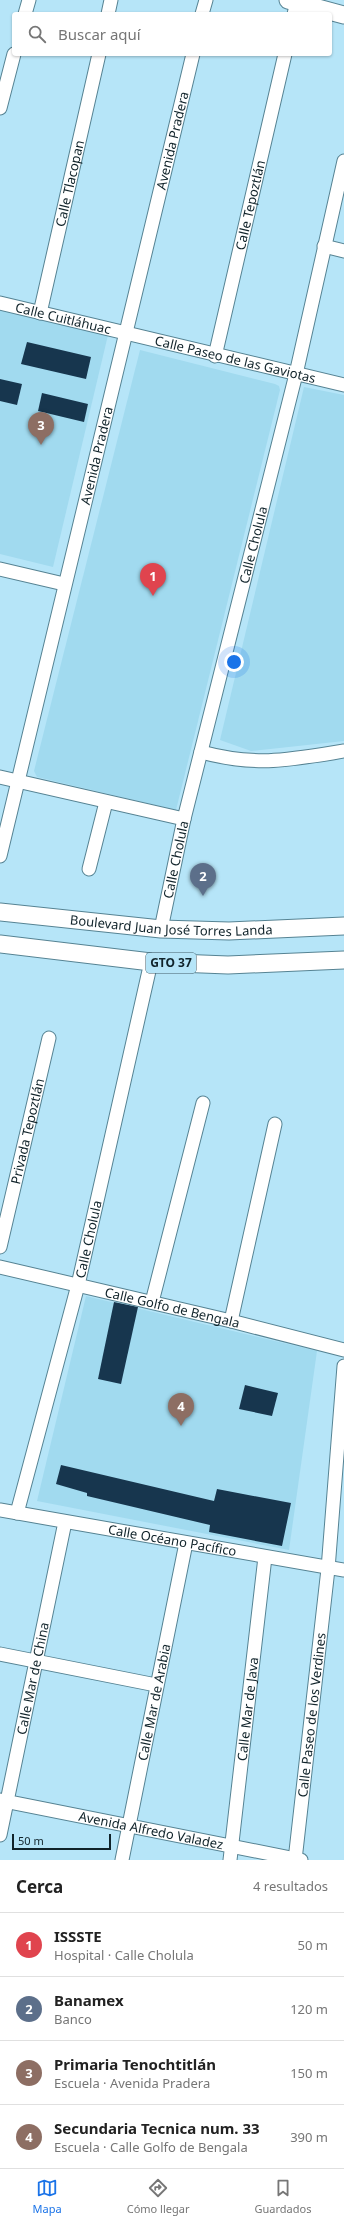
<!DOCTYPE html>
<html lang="es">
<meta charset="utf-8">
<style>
:root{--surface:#fff;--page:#f6f6f6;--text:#222;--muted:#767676;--line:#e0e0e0;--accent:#1a73e8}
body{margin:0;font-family:"Noto Sans",sans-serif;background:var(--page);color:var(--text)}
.scale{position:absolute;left:12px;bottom:10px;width:99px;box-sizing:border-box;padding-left:4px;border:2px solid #10232a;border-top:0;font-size:11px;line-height:14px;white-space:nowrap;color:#10232a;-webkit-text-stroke:3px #b6e5f8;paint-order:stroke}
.you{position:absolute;left:234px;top:662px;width:14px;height:14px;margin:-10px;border:3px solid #fff;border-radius:50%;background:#1a73e8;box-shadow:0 0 0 6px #1a73e833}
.badge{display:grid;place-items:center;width:26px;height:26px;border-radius:50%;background:var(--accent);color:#fff;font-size:13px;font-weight:700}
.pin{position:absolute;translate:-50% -33px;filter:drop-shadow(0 1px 2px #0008)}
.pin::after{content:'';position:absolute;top:21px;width:14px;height:12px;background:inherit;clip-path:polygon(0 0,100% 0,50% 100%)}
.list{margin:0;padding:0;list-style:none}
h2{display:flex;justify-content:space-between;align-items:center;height:52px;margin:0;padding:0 16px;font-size:17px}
h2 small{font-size:13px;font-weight:400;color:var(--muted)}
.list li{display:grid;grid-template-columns:26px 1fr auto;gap:12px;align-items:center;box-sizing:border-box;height:64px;padding:0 16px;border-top:1px solid var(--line)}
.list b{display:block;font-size:15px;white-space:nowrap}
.list p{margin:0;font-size:13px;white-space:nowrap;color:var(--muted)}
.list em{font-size:13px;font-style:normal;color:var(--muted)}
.icon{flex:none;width:22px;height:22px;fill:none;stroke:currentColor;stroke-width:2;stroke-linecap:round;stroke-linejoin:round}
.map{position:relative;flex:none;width:344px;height:1860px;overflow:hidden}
.search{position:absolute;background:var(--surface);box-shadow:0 1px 3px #0004;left:12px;right:12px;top:12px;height:44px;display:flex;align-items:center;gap:10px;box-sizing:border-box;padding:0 14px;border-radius:4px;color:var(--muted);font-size:15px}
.sheet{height:308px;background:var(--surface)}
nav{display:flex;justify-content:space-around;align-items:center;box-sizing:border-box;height:56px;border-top:1px solid var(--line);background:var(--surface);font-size:11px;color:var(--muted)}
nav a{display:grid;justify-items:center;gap:2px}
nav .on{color:var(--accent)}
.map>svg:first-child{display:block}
.built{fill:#a1daef}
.building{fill:#17364e}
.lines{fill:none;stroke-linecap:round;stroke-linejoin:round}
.minor-casing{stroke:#568393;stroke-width:15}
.major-casing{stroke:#568393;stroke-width:19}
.minor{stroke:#fff;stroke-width:13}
.major{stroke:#fff;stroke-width:17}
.labels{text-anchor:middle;stroke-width:4;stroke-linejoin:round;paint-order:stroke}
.shield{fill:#b6e5f8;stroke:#425d68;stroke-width:1}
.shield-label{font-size:12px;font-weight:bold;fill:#10232a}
.street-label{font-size:13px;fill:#10232a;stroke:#b6e5f8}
</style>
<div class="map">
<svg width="344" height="1860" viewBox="0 0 344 1860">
<rect width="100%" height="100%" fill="#b6e5f8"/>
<g class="built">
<path d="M0 310 108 335 53 567 0 554Z"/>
<path d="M140 350 275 384 279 386 280 390 176 810 37 777 34 771Z"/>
<path d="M304 387 344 395V741L251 751 220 740Z"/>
<path d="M86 1296 317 1351 289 1550 37 1501Z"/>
</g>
<g class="building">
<path d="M27 342 91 357 86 379 21 364Z"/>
<path d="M0 379 22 384 17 405 0 401Z"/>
<path d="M42 393 88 404 84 422 38 411Z"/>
<path d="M114 1302 138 1307 121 1384 98 1379Z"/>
<path d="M245 1385 278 1393 272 1416 239 1409Z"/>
<path d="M61 1465 214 1501 217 1489 291 1503 282 1546 209 1532 210 1525 87 1496V1493L56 1484Z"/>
</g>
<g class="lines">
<g class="minor-casing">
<g id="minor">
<path d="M25 14 29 0"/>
<path d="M108 14 111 0"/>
<path d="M202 14 206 0"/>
<path d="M294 14 297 2"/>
<path d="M0 108 14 54"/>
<path d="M324 246 344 251"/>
<path id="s1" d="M0 303 344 385"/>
<path id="s2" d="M40 313 99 54"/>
<path id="s3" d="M215 356 285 54"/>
<path d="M0 569 64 584"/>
<path d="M201 752C257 767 289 760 344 751"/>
<path d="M0 777 184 819"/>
<path id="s4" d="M0 856 193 54"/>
<path d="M89 869 106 802"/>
<path id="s5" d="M161 929 184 819 296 374 344 161"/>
<path id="s6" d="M0 1247 49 1038"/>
<path id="s7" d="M0 1267 231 1321 344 1350"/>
<path d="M152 1302 203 1103"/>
<path d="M231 1321 275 1124"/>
<path id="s8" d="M0 1510 344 1570"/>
<path id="s9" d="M17 1513 78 1285 151 962"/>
<path d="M0 1654 156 1685"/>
<path id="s10" d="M0 1800 301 1860"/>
<path id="s11" d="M0 1835 65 1522"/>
<path id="s12" d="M122 1860 186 1543"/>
<path id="s13" d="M230 1860 265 1557"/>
<path id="s14" d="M295 1860 328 1569 344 1366"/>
</g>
</g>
<g class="major-casing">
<g id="major">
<path d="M288 0 344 15"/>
<path id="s15" d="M0 912 161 929 229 931 344 926"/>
<path d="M0 944 151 962 228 965 344 960"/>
</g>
</g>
<use href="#minor" class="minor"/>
<use href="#major" class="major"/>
</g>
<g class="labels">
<rect class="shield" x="146" y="953" width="50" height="20" rx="3"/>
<g class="shield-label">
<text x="171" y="967">GTO 37</text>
</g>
<g class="street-label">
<text dy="5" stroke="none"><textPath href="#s4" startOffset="736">Avenida Pradera</textPath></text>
<text dy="5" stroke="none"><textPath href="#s2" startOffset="133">Calle Tlacopan</textPath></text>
<text dy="5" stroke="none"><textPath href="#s3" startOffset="155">Calle Tepoztlán</textPath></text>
<text dy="5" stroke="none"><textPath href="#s1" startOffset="65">Calle Cuitláhuac</textPath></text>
<text dy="5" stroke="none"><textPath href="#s1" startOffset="242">Calle Paseo de las Gaviotas</textPath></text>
<text dy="5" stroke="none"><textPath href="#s4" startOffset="412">Avenida Pradera</textPath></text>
<text dy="5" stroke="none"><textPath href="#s5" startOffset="395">Calle Cholula</textPath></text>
<text dy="5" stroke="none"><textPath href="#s5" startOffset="71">Calle Cholula</textPath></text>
<text dy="5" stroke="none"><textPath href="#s15" startOffset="172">Boulevard Juan José Torres Landa</textPath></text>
<text dy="5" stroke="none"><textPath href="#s6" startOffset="119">Privada Tepoztlán</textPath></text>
<text dy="5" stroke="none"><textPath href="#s9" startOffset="283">Calle Cholula</textPath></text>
<text dy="5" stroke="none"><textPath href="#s7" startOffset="177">Calle Golfo de Bengala</textPath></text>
<text dy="5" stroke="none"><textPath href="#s8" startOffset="175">Calle Océano Pacífico</textPath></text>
<text dy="5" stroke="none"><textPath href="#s11" startOffset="160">Calle Mar de China</textPath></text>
<text dy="5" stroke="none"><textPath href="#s12" startOffset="161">Calle Mar de Arabia</textPath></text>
<text dy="5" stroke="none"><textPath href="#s13" startOffset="152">Calle Mar de Java</textPath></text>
<text dy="5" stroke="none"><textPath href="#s14" startOffset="146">Calle Paseo de los Verdines</textPath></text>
<text dy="5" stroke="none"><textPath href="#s10" startOffset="154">Avenida Alfredo Valadez</textPath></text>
</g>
</g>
</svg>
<div class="scale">50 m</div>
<div class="you"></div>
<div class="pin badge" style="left:153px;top:596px;background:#e0444e">1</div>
<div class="pin badge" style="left:203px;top:896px;background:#5c6f8a">2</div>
<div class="pin badge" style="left:41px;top:445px;background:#8d6e63">3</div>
<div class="pin badge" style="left:181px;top:1426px;background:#8d6e63">4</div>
<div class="search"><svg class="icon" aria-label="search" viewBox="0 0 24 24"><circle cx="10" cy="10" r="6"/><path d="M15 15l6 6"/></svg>Buscar aquí</div>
</div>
<section class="sheet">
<h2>Cerca<small>4 resultados</small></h2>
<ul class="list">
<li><span class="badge" style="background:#e0444e">1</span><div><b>ISSSTE</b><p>Hospital · Calle Cholula</p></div><em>50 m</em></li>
<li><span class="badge" style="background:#5c6f8a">2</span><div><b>Banamex</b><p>Banco</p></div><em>120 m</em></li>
<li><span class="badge" style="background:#8d6e63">3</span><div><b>Primaria Tenochtitlán</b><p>Escuela · Avenida Pradera</p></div><em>150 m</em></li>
<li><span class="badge" style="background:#8d6e63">4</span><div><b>Secundaria Tecnica num. 33</b><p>Escuela · Calle Golfo de Bengala</p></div><em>390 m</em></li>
</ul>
</section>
<nav>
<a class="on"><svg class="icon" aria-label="map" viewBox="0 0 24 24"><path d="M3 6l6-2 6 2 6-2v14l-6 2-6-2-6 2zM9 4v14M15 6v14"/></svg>Mapa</a>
<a><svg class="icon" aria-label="directions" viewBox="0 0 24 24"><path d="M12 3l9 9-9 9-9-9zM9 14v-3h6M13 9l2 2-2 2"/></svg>Cómo llegar</a>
<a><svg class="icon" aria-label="saved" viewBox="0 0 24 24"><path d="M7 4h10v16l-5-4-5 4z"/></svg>Guardados</a>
</nav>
